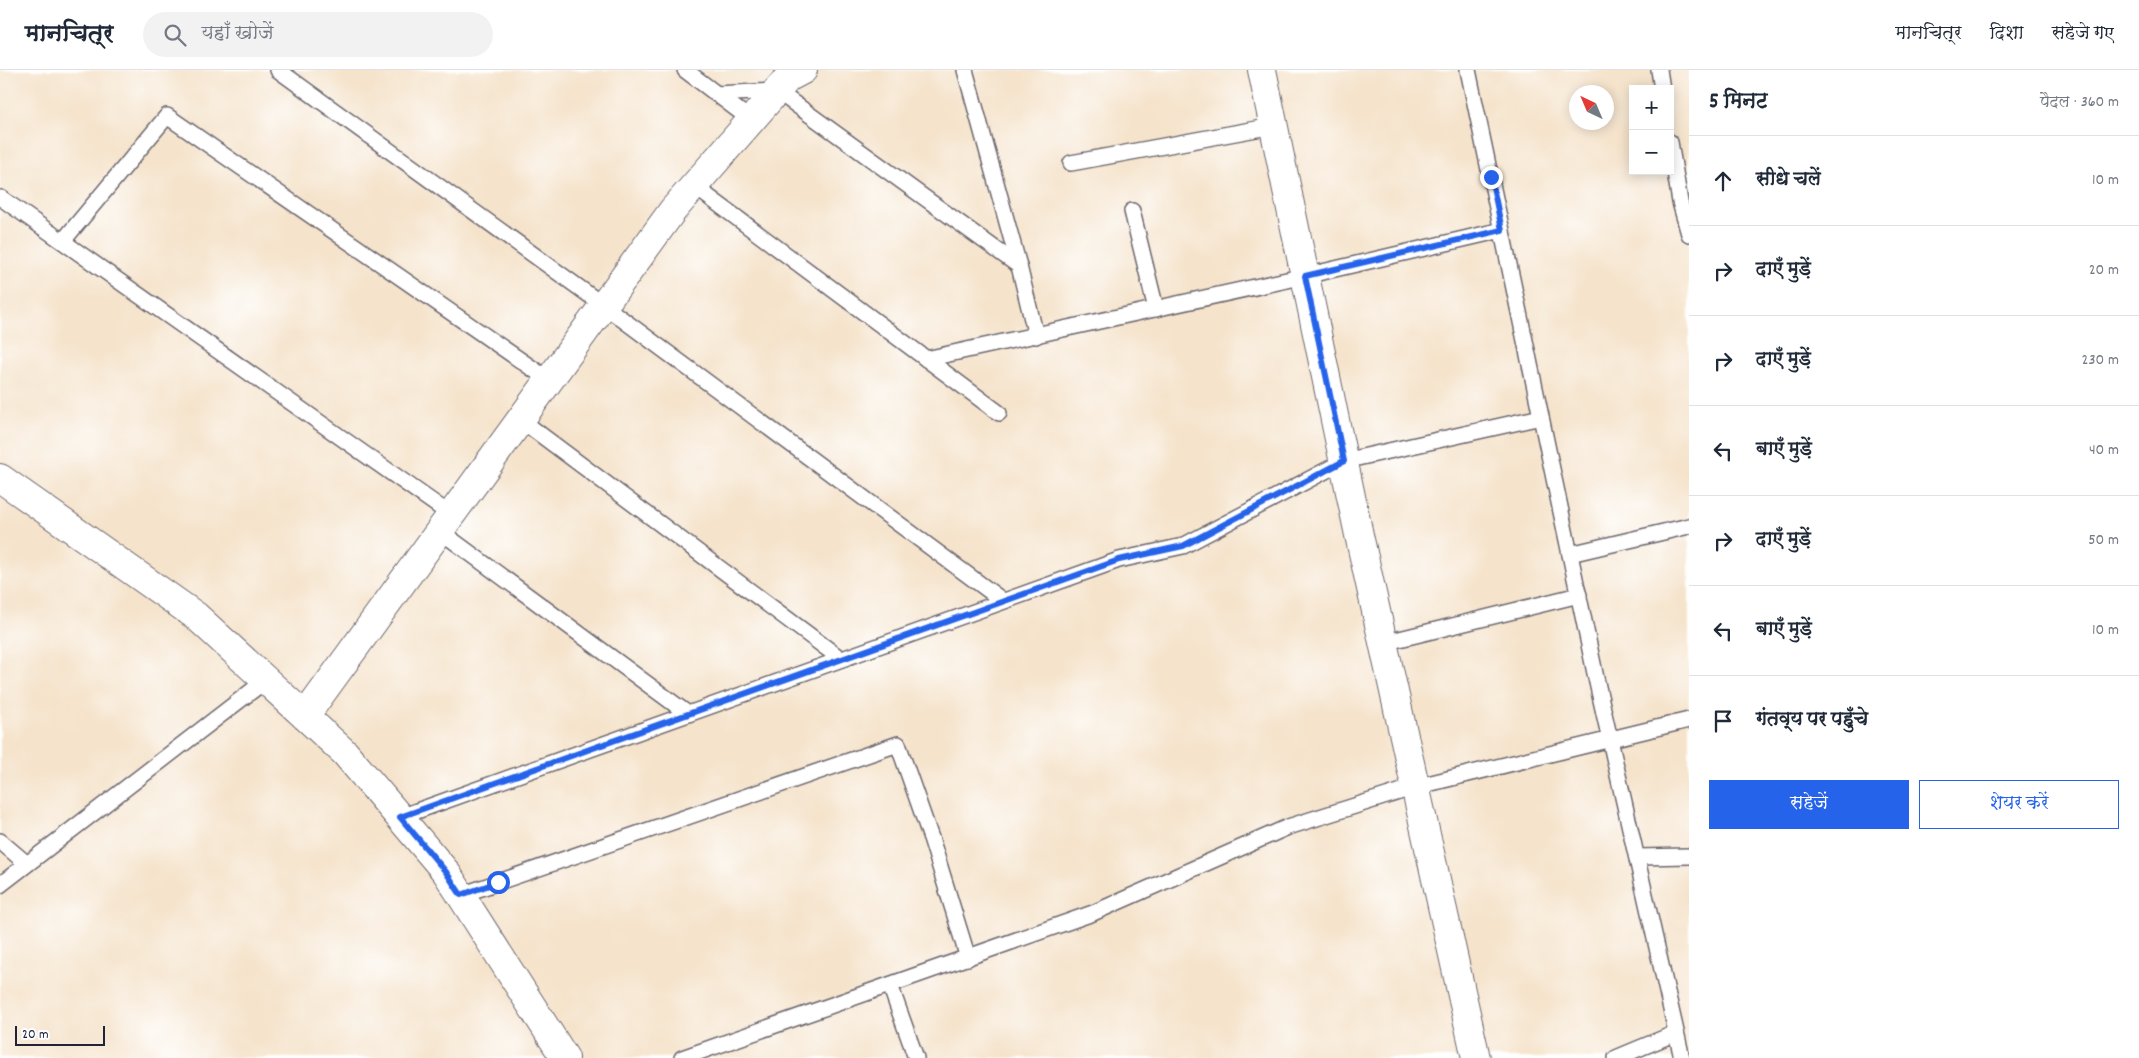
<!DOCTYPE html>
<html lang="hi">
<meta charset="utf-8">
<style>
:root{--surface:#fff;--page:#f2f2f3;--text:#1f2937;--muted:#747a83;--line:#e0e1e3;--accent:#2563eb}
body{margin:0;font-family:Dekko,"Playpen Sans Deva",sans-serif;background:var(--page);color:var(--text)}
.controls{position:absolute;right:15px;top:15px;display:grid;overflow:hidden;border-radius:0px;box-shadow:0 2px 12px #0003}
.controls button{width:45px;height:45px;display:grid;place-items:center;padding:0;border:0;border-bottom:1px solid var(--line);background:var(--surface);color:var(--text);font:25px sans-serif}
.compass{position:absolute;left:1569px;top:15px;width:45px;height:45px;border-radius:50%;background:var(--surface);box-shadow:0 2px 12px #0003;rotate:316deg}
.scale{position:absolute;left:15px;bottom:12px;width:90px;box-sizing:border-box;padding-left:5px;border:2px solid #22223b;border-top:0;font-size:14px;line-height:18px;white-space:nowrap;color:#22223b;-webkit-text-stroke:4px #fff;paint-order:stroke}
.stop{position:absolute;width:15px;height:15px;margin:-11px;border:4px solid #2563eb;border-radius:50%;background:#fff}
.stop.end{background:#2563eb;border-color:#fff;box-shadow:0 1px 5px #0008}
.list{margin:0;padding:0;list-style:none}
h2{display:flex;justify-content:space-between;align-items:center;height:65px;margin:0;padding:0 20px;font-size:21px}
h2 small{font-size:16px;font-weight:400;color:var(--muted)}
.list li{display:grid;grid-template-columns:32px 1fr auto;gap:15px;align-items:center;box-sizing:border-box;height:90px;padding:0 20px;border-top:1px solid var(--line)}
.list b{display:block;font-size:19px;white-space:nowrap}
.list em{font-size:16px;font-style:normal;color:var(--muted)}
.actions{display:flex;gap:10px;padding:15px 20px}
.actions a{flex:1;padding:11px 0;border:1px solid var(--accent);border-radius:0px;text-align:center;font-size:18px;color:var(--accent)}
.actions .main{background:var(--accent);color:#fff}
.icon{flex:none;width:28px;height:28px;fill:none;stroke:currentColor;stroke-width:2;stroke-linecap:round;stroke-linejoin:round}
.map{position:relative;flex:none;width:1689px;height:988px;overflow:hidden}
header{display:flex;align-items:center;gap:30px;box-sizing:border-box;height:70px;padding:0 25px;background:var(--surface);border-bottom:1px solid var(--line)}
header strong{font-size:24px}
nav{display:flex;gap:28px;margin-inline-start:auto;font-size:18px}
.search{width:350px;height:45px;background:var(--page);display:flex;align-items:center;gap:12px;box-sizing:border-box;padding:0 18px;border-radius:28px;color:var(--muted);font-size:19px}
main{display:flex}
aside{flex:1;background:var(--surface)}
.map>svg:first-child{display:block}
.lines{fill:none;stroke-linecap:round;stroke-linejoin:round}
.lane-casing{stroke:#6c666d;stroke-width:18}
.street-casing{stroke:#6c666d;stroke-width:30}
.secondary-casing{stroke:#6c666d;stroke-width:30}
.lane{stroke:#fff;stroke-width:15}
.street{stroke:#fff;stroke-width:28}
.secondary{stroke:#fff;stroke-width:28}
.route{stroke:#2563eb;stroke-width:6}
</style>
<header>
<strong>मानचित्र</strong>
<div class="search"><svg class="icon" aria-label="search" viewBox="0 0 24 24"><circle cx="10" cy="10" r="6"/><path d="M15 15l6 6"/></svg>यहाँ खोजें</div>
<nav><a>मानचित्र</a><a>दिशा</a><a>सहेजे गए</a></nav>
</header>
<main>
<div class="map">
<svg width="1689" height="988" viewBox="0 0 1689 988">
<rect width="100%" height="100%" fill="#fff"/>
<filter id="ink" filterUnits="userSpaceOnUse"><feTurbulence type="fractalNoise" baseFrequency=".02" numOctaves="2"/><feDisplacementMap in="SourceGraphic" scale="10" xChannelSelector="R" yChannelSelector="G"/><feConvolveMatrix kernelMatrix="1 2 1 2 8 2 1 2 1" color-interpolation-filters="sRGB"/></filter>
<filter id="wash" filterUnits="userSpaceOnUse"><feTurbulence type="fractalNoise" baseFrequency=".0096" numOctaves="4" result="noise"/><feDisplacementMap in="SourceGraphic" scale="20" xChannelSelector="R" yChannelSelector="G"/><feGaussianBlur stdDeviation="1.12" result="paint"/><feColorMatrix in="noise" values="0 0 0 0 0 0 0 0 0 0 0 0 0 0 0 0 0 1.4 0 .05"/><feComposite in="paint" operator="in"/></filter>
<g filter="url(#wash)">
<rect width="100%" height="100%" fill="#f5e3cb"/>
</g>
<g filter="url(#ink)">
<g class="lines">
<g class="lane-casing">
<g id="lane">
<path d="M278 0 603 235 1003 531"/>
<path d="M685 0 751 50"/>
<path d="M965 0 1019 196 1036 266"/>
<path d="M1468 0 1596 608 1682 988"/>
<path d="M1659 0 1662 19"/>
<path d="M716 24 777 21 1019 196"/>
<path d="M1670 72 1680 132 1689 164"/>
<path d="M1071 93 1273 56"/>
<path d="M694 116 999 343"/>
<path d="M1 128 451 445"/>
<path d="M1132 141 1156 239"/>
<path d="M63 171 167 46 549 310"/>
<path d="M926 289 1305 206 1502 160"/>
<path d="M521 350 841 589"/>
<path d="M440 461 688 644"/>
<path d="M1570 484 1689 456"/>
<path d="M1383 573 1579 525"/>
<path d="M400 747 1119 490 1183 476 1344 391 1541 347"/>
<path d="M0 771 27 794"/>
<path d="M1637 787 1689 786"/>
<path d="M0 815 266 610"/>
<path d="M461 825 898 674 932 771 968 888"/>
<path d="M890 915 916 988"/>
<path d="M682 988 1093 843 1288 757 1415 717 1689 650"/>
<path d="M1616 988 1676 963"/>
</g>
</g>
<g class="street-casing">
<g id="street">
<path d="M1262 0 1359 465 1476 988"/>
<path d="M305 646 673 140 788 8 803 0"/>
</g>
</g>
<g class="secondary-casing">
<path id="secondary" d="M0 408 196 546 345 683 446 802 565 988"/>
</g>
<use href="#lane" class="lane"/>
<use href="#street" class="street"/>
<use href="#secondary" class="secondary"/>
</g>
</g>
<g class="lines" filter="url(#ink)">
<path class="route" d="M498 812 461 825 446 802 400 747 1119 490 1183 476 1344 391 1305 206 1502 160 1491 107"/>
</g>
</svg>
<div class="controls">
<button>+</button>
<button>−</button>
</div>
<svg class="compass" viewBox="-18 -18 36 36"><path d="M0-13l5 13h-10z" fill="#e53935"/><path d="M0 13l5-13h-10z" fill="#747a83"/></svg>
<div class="scale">20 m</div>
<div class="stop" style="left:498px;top:812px"></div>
<div class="stop end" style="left:1491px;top:107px"></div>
</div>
<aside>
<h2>5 मिनट<small>पैदल · 360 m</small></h2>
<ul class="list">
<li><svg class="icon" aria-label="ahead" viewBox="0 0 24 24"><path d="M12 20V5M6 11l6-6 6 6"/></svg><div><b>सीधे चलें</b></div><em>10 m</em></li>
<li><svg class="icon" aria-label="right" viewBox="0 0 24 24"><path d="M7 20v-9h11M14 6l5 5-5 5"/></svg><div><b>दाएँ मुड़ें</b></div><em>20 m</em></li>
<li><svg class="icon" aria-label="right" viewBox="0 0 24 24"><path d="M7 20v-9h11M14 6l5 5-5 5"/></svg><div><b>दाएँ मुड़ें</b></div><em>230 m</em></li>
<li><svg class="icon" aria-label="left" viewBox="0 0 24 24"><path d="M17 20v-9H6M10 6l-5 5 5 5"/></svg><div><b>बाएँ मुड़ें</b></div><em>40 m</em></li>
<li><svg class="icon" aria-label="right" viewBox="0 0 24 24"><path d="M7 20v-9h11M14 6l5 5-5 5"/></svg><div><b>दाएँ मुड़ें</b></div><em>50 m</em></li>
<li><svg class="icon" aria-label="left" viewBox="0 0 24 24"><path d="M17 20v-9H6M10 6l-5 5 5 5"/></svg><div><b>बाएँ मुड़ें</b></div><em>10 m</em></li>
<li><svg class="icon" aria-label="arrive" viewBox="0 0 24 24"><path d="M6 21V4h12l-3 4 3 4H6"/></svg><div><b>गंतव्य पर पहुँचे</b></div></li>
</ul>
<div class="actions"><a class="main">सहेजें</a><a>शेयर करें</a></div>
</aside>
</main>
